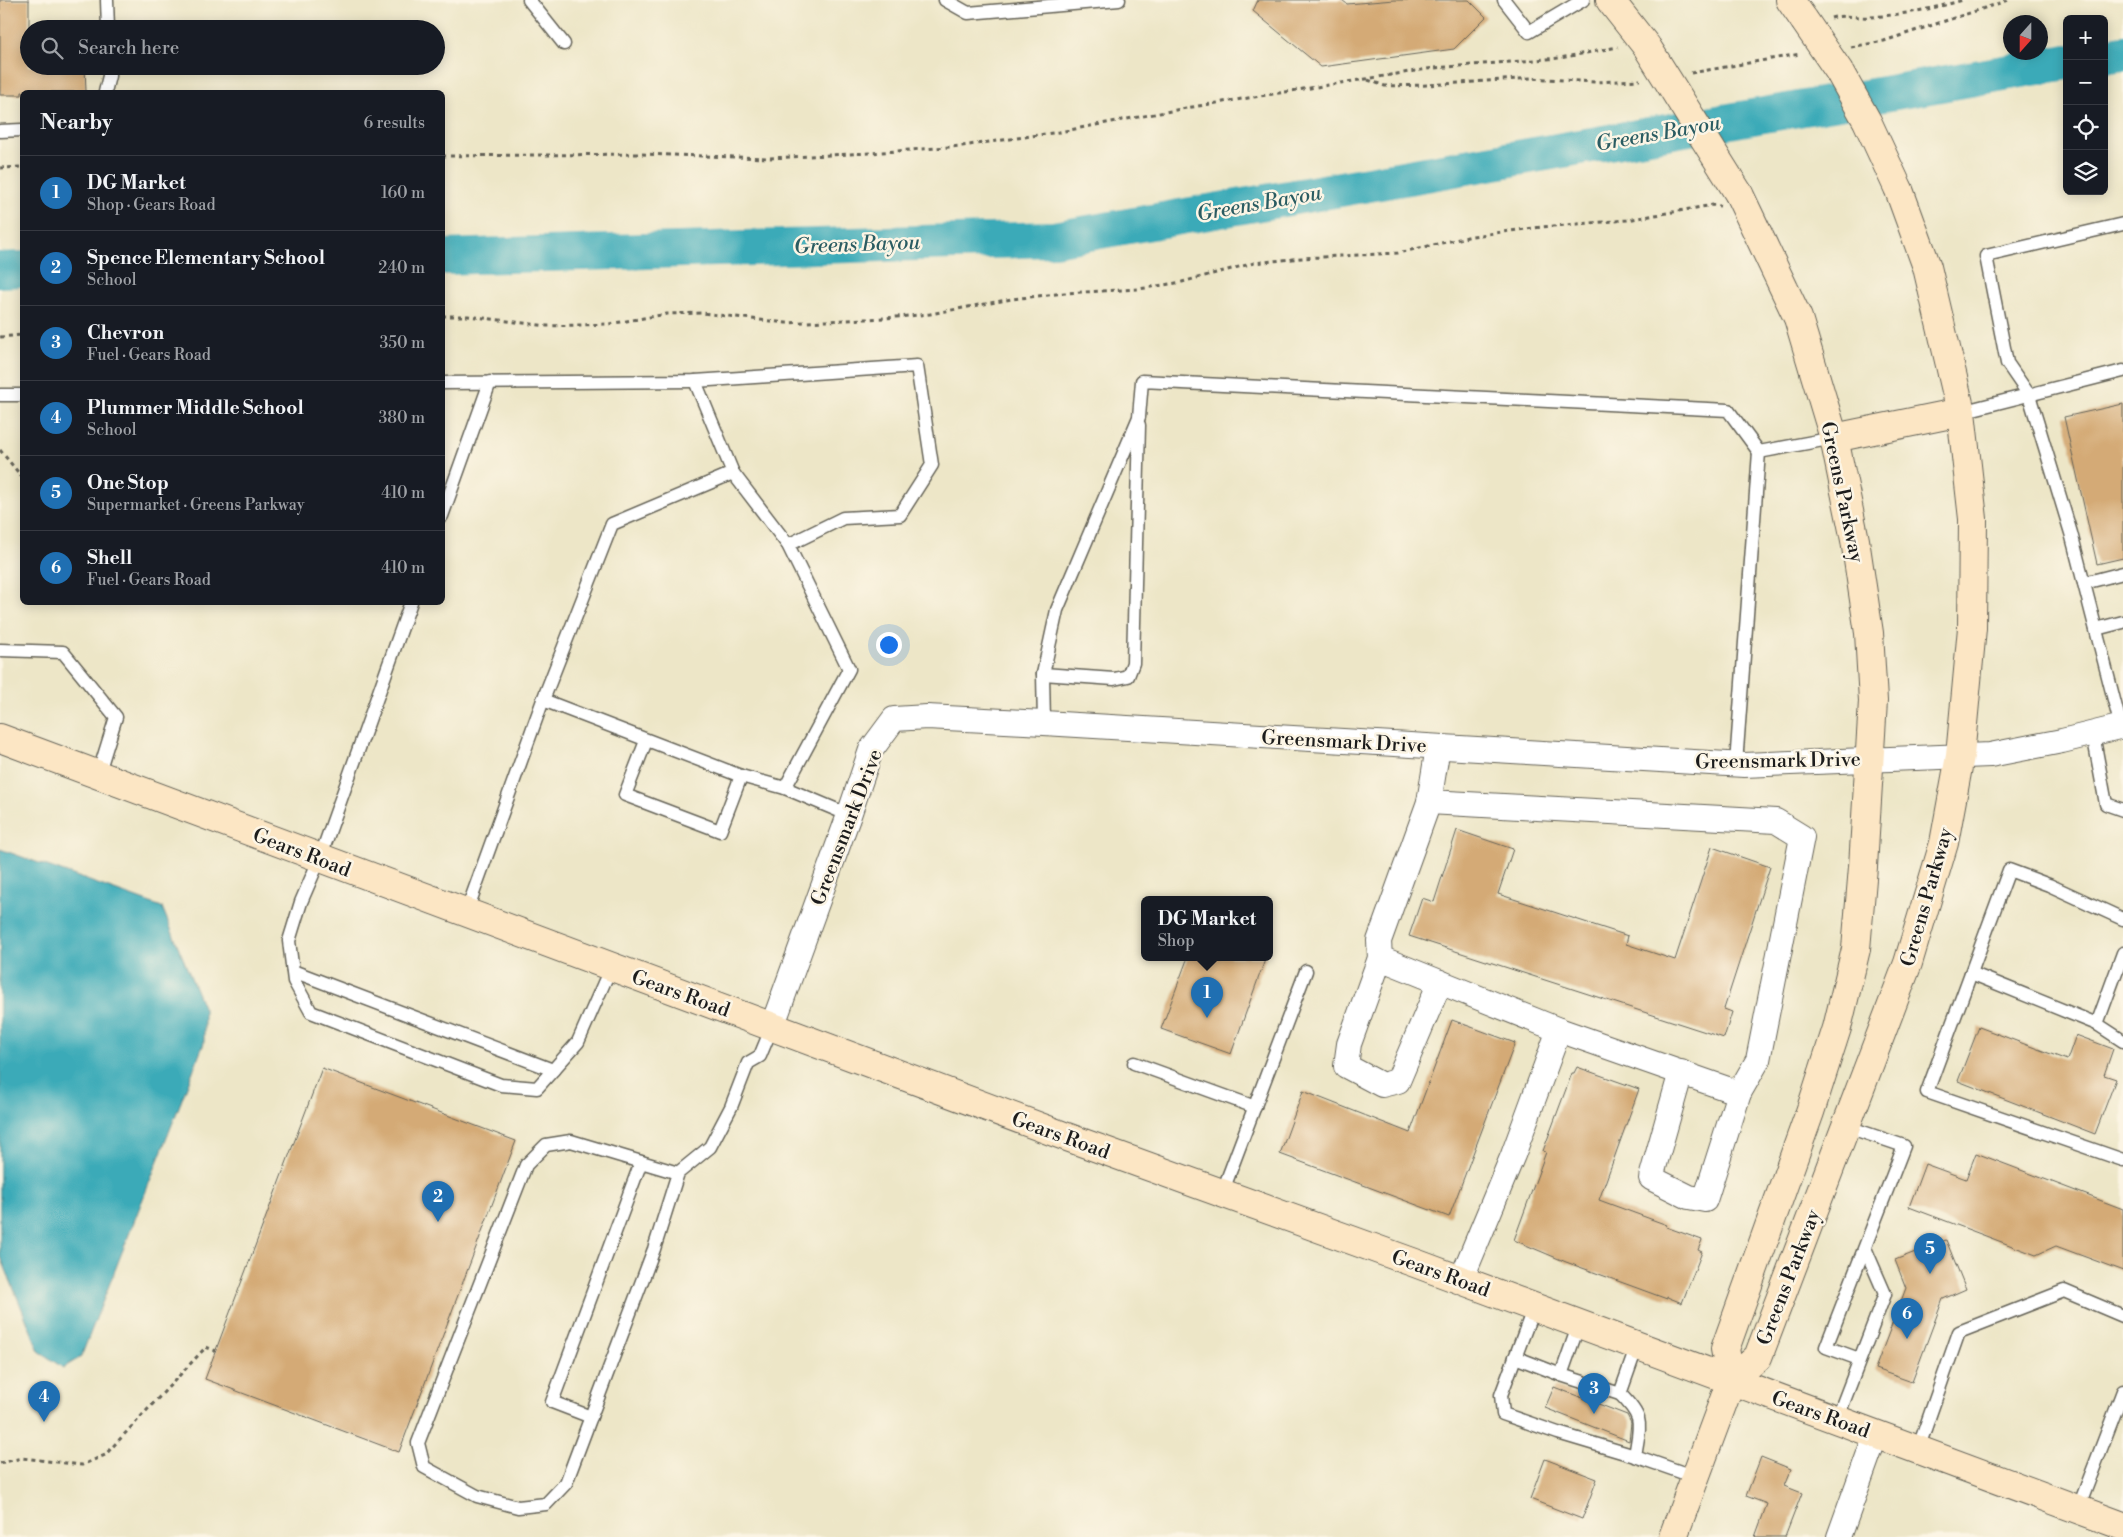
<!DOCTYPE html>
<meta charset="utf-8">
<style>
:root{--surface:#171b24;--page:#242831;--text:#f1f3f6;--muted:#9ea1a6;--line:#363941;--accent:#1f6fb2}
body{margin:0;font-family:"Libre Bodoni",serif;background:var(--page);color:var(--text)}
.controls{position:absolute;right:15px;top:15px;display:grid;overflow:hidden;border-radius:8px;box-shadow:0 2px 12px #0003}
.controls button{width:45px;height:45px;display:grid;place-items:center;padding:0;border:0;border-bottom:1px solid var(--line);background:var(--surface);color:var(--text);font:25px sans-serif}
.compass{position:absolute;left:2003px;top:15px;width:45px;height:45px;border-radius:50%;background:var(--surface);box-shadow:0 2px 12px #0003;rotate:201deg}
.you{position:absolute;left:888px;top:644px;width:18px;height:18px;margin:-12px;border:4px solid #fff;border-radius:50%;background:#1a73e8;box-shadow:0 0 0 8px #1a73e833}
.badge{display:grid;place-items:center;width:32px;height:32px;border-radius:50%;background:var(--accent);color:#fff;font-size:16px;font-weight:700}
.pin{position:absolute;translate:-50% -41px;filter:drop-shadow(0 1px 2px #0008)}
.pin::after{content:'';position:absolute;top:26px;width:18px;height:15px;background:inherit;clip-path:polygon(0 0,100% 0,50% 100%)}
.popup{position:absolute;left:1141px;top:896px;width:132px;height:65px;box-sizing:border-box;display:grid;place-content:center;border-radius:8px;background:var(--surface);filter:drop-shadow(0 1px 4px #0005);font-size:16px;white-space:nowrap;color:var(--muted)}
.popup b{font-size:19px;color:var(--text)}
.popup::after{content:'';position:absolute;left:50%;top:100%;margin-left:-10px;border:10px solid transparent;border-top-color:var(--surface)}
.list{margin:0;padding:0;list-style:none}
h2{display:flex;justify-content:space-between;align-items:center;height:65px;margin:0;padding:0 20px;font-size:21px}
h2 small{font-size:16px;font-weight:400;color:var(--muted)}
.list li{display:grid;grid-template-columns:32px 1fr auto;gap:15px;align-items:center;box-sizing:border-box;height:75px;padding:0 20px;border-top:1px solid var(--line)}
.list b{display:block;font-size:19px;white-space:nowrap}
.list p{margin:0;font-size:16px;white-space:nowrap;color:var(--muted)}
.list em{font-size:16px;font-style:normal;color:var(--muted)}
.icon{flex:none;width:28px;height:28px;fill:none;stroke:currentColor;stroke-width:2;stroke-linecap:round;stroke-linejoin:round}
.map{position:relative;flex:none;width:2123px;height:1537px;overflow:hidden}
.search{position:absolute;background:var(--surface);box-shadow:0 2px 12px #0003;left:20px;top:20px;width:425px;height:55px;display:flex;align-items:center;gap:12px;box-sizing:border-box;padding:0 18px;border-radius:28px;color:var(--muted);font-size:19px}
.panel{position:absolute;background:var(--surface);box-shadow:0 2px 12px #0003;left:20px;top:90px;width:425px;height:515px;border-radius:8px}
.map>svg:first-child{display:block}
.water{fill:#3aaab8;stroke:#2b636a}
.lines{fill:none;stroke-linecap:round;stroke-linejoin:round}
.river{stroke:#3aaab8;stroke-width:36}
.building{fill:#d4aa76}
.lane-casing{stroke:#656358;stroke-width:15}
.street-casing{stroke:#656358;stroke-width:26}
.secondary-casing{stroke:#656358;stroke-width:30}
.path{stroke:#656358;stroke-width:3;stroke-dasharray:4 4;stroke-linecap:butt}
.lane{stroke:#fff;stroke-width:12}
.street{stroke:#fff;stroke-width:24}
.secondary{stroke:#fce6c4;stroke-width:28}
.secondary-bridge-casing{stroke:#656358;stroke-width:30;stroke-linecap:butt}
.secondary-bridge{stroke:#fce6c4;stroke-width:28}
.labels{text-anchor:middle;stroke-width:5;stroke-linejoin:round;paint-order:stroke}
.street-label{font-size:20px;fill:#1c1c1c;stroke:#fcf5e5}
.water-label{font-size:21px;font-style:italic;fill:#2a5c62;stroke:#fcf5e5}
</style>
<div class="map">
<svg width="2123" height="1537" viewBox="0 0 2123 1537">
<rect width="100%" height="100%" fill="#fcf5e5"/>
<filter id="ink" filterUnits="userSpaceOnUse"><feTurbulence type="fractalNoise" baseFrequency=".02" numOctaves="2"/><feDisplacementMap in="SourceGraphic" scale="10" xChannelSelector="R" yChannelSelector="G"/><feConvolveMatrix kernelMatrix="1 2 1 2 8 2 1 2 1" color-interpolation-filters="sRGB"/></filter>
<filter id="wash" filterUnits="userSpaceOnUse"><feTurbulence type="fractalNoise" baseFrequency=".0096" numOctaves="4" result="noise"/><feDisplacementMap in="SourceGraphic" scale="20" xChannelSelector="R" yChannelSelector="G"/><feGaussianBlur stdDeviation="1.12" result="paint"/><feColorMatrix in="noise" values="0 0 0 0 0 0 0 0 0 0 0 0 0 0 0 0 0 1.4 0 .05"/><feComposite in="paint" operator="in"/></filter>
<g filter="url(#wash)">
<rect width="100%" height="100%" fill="#ede6c7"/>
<path class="water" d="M0 849 162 907 204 1009V1043L81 1357 63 1368 39 1351 0 1255Z"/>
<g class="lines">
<g class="river">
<path d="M2104 56 2123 53"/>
<path d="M442 257 1054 239 2067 62"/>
<path d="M0 270 22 269"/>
</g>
</g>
<g id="blocks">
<g class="building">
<path d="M0 0H29V66H85L86 92H22V95H0Z"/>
<path d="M1258 0H1342L1347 4 1394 0H1469L1486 17 1454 49 1321 67 1253 11Z"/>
<path d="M2123 404V558L2097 564 2064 417Z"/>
<path d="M1457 830 1513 849 1498 894 1628 936 1626 944 1675 960 1712 847 1770 867 1724 1009 1732 1012 1724 1038 1409 936 1422 898 1434 902Z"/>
<path d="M1188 957H1266L1231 1054 1161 1029Z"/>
<path d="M1452 1020 1515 1043 1449 1217 1280 1154 1303 1091 1410 1133Z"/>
<path d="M1979 1027 2067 1060 2076 1035 2113 1049 2104 1075 2116 1079 2095 1134 1958 1081Z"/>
<path d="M1577 1067 1639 1089 1599 1200 1667 1225 1666 1227 1702 1240 1698 1250 1702 1252 1682 1303 1667 1297V1299L1566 1262 1514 1240 1546 1152 1543 1151 1572 1073H1574Z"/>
<path d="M322 1068 516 1141 399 1452 205 1379Z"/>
<path d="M1976 1153 2123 1209V1271L2056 1246 2036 1255 1909 1207 1925 1164 1966 1179Z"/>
<path d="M1946 1240 1966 1289 1943 1299 1912 1382 1875 1369 1906 1288 1895 1260Z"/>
<path d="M1554 1387 1627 1415 1631 1423 1629 1441 1545 1408Z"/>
<path d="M1761 1457 1791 1469 1784 1486 1802 1493 1785 1537H1755L1767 1504 1746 1496Z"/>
<path d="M1545 1459 1597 1479 1582 1519 1530 1499Z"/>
</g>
</g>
</g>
<g filter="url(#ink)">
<use href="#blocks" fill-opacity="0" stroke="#656358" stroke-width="1"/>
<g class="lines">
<g class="lane-casing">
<g id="lane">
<path d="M107 0 108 29"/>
<path d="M529 0 564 44"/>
<path d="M945 0 968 13 1119 0"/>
<path d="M1504 0 1529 32 1583 0"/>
<path d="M105 92 109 76V66"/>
<path d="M0 131 22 130"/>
<path d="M695 381 733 473 788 545 849 669 785 788"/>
<path d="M442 383 695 381 917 366 932 465 900 515 843 518 788 545"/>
<path d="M0 395H22"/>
<path d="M1961 412 2123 371"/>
<path d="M442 516 490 382"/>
<path d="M2084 583 2123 573"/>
<path d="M411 602 320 858 301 902 289 941 294 981 311 1012 501 1085 537 1088 578 1042 611 967"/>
<path d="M2096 629 2123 622"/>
<path d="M0 650 63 652 116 717 98 775"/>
<path d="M1043 674 1114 679 1128 676 1133 663 1139 425"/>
<path d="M543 700 741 776 785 788 849 815"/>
<path d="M1044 723 1043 674 1057 610 1139 417 1142 381 1728 410 1759 452 1834 438"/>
<path d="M2121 727 2071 533 2029 395 2007 363 1986 256 2123 224"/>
<path d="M2093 734 2106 804 2123 810"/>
<path d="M646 741 625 795 720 831 741 776"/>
<path d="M1736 764 1759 452"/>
<path d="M466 913 543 700 612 524 733 473"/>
<path d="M2123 919 2049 885 2009 870 1927 1092 2123 1160"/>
<path d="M2123 953 2097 1024 2123 1041"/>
<path d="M293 971 553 1070"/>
<path d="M1971 973 2097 1024"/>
<path d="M1134 1063 1255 1107"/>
<path d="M1845 1126 1904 1146 1826 1347 1859 1359"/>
<path d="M678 1173 571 1141 546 1145 526 1165 418 1443 424 1467 477 1496 518 1507 546 1504 566 1483 654 1249 678 1173 710 1147 731 1107 748 1063 760 1056 772 1027"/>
<path d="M1222 1193 1306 971"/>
<path d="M1534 1307 1501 1395 1503 1414 1558 1433 1635 1456"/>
<path d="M1579 1324 1561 1375 1620 1394 1637 1346"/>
<path d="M1515 1357 1561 1375"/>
<path d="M1620 1394C1645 1419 1640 1423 1635 1456L1695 1477"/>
<path d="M591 1417 552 1402 641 1162"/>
<path d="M1837 1419 1885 1294 1865 1248"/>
<path d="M1918 1449 1959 1332 2064 1291 2123 1316"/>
<path d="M2078 1509 2123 1391"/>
</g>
</g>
<g class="street-casing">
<g id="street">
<path d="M1438 747 1429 802 1776 821 1802 837 1758 1060 1739 1093 1559 1030 1513 1155 1461 1280"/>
<path d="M1429 802 1379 941 1380 958 1559 1030"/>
<path d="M1380 958 1349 1044 1346 1066 1382 1085 1398 1081 1440 982"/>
<path d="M772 1027 849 815 871 750 894 719 927 717 1044 723 1744 765 1990 755 2062 741 2123 726"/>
<path d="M1681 1072 1651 1178 1689 1197 1705 1200 1739 1093"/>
<path d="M1839 1537 1876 1434"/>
</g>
</g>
<g class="secondary-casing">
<g id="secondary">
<path d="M1610 0 1647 47"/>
<path d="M1790 0 1804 20"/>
<path d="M1834 438 1961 412"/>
<path d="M0 738 1067 1137 1415 1263 2123 1526"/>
<path d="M1731 1381 1725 1349 1810 1112 1837 1028 1856 949 1863 867 1873 701 1869 633 1855 540 1834 438 1798 318 1739 194"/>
<path d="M1673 1537 1731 1381 1758 1357 1908 963 1944 843 1960 756 1972 628 1973 519 1961 412 1927 267 1899 190"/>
</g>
</g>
<g class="path">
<path d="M1831 18C1844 14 1857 18 1870 17 1902 15 1932 9 1963 0"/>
<path d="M1851 47 1884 41 2009 0"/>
<path d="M1691 73 1800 54"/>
<path d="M1368 80 1385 86 1429 85 1532 78 1595 82 1640 80"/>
<path d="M442 156 640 154 770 158 870 153 962 146 1059 132 1186 108 1434 68 1560 58 1618 47"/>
<path d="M0 168 22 167"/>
<path d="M442 316H468L547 326 609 324 667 314 702 313 786 323 886 318 930 314 1012 299 1065 293 1139 289 1182 282 1254 263 1302 258 1398 253 1472 236 1541 227 1627 220 1713 205 1720 206"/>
<path d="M0 337 22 335"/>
<path d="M0 450 22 477"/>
<path d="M0 1463 22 1458 82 1465 105 1455 206 1347 216 1351"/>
</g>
<use href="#lane" class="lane"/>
<use href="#street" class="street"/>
<use href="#secondary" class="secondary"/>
<g class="secondary-bridge-casing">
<g id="secondary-bridge">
<path d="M1804 20 1839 71 1867 121 1899 190"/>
<path d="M1647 47 1739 194"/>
</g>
</g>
<use href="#secondary-bridge" class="secondary-bridge"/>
</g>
</g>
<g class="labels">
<g class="street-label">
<text transform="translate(1843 492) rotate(78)" y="7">Greens Parkway</text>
<text transform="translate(1344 741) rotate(3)" y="7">Greensmark Drive</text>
<text transform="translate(1778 760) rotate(-1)" y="7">Greensmark Drive</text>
<text transform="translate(846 827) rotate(-69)" y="7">Greensmark Drive</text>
<text transform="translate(302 852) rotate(21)" y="7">Gears Road</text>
<text transform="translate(1926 897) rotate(-74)" y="7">Greens Parkway</text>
<text transform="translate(681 993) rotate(20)" y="7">Gears Road</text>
<text transform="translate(1061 1135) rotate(20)" y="7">Gears Road</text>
<text transform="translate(1441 1273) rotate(20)" y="7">Gears Road</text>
<text transform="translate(1788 1277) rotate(-69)" y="7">Greens Parkway</text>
<text transform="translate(1821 1414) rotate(20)" y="7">Gears Road</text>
</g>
<g class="water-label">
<text transform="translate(1658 133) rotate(-10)" y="7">Greens Bayou</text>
<text transform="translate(1259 203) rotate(-10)" y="7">Greens Bayou</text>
<text transform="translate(857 244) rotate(-2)" y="7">Greens Bayou</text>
</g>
</g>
</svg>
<div class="controls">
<button>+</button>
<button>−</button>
<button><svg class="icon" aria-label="locate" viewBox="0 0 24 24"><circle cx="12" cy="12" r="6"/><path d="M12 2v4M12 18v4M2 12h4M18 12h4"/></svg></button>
<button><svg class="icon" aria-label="layers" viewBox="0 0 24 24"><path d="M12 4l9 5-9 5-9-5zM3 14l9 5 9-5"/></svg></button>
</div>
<svg class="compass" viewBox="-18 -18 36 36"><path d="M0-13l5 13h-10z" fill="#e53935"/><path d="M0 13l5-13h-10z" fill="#9ea1a6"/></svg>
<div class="you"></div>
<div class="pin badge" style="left:1207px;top:1018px">1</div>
<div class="popup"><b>DG Market</b>Shop</div>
<div class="pin badge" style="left:438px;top:1222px">2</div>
<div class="pin badge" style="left:1594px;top:1414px">3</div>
<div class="pin badge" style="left:44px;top:1422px">4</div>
<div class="pin badge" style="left:1930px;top:1274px">5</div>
<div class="pin badge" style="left:1907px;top:1339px">6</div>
<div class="search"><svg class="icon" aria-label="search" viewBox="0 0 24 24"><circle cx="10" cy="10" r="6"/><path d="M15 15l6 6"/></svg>Search here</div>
<section class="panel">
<h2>Nearby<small>6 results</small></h2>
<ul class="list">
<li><span class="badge">1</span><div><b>DG Market</b><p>Shop · Gears Road</p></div><em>160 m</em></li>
<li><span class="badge">2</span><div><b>Spence Elementary School</b><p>School</p></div><em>240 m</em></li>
<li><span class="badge">3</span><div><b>Chevron</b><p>Fuel · Gears Road</p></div><em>350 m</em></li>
<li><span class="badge">4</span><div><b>Plummer Middle School</b><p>School</p></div><em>380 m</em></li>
<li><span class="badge">5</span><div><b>One Stop</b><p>Supermarket · Greens Parkway</p></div><em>410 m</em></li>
<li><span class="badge">6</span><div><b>Shell</b><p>Fuel · Gears Road</p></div><em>410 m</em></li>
</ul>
</section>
</div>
